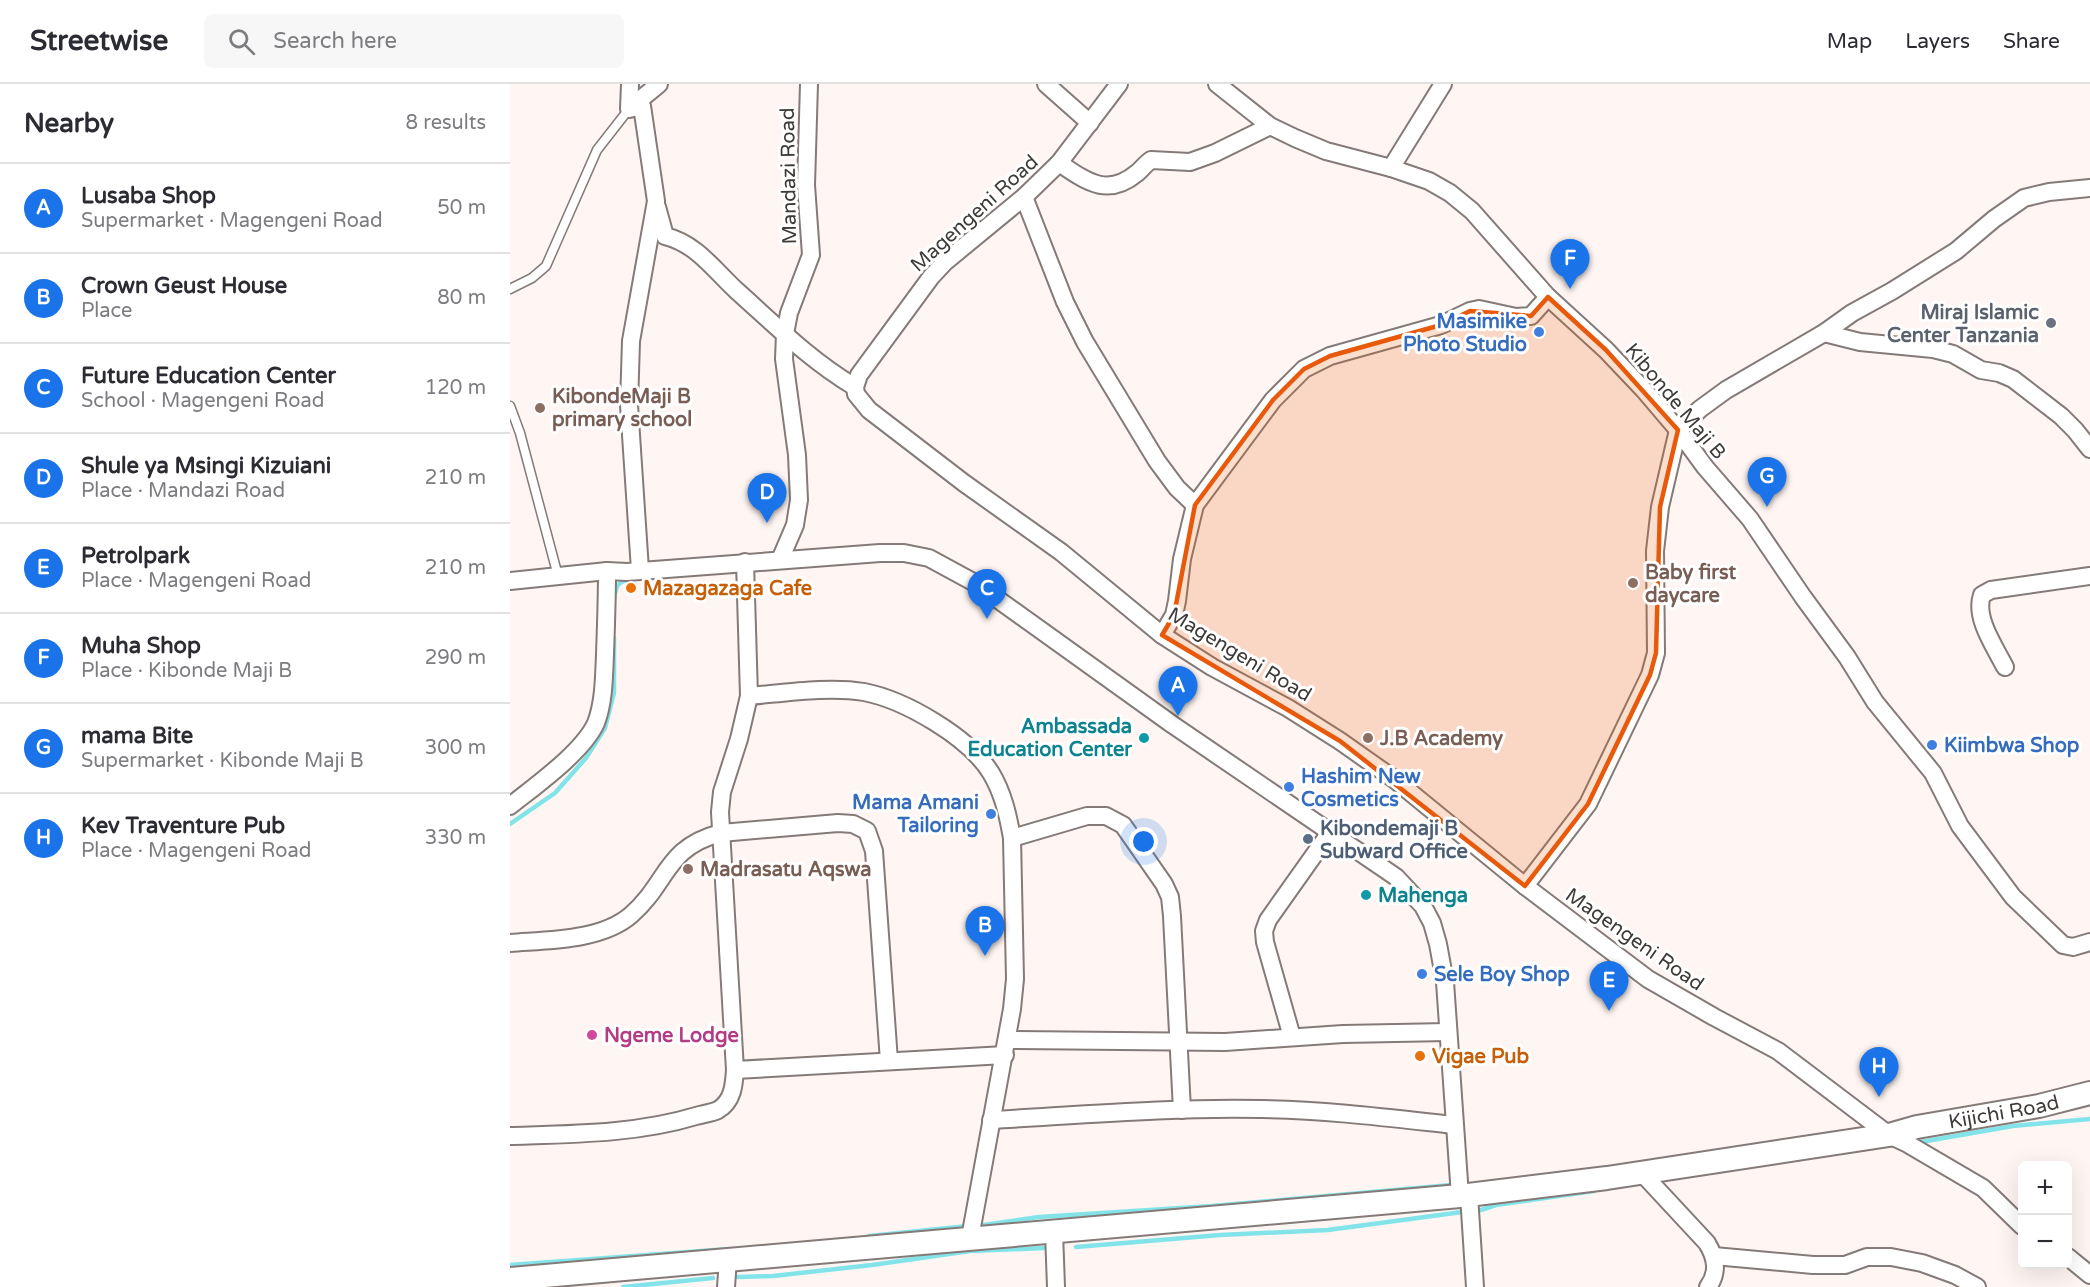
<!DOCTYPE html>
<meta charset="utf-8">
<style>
:root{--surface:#fff;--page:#f7f7f7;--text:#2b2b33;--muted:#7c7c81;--line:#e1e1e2;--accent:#1a73e8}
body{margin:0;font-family:"Varela Round",sans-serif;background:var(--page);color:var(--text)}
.controls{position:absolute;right:18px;bottom:18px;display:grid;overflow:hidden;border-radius:9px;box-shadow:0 6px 24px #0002}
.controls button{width:54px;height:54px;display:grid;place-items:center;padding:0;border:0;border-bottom:2px solid var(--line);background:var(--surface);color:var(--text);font:30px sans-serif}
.you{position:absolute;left:634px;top:758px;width:21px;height:21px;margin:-15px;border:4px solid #fff;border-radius:50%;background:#1a73e8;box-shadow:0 0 0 9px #1a73e833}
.badge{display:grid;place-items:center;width:39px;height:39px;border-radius:50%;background:var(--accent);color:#fff;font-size:20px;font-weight:700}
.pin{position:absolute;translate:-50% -50px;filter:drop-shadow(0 2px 3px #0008)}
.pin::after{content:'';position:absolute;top:32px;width:21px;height:18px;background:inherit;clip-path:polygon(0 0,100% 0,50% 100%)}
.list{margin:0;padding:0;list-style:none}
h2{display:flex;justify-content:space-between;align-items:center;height:78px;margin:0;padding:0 24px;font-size:26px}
h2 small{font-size:20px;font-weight:400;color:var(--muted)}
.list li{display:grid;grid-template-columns:39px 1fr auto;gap:18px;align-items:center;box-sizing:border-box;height:90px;padding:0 24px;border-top:2px solid var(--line)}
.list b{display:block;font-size:22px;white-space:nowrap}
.list p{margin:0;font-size:20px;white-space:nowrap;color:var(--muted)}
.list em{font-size:20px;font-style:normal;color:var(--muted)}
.icon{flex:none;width:33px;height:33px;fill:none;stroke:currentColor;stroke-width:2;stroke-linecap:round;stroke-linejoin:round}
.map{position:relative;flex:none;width:1580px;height:1203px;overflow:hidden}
header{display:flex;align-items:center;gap:36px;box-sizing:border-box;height:84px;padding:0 30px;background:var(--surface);border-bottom:2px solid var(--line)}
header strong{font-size:28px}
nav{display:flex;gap:33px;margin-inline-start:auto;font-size:21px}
.search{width:420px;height:54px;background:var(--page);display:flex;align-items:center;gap:15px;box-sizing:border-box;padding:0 21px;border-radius:9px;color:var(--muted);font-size:22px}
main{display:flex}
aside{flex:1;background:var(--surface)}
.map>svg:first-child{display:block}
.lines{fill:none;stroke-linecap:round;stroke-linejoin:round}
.stream{stroke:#82e4e9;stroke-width:4.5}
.lane-casing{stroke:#847a77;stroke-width:11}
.street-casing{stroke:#847a77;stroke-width:20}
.secondary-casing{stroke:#847a77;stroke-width:26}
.lane{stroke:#fff;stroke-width:8}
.street{stroke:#fff;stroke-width:16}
.secondary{stroke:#fff;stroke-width:22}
.marked{fill:#e8590c;fill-opacity:0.2;stroke:#e8590c;stroke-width:4.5;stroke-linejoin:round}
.worship-dot{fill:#6b7280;stroke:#fff;stroke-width:2}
.shop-dot{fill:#3f7fe0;stroke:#fff;stroke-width:2}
.education-dot{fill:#8d6e63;stroke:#fff;stroke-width:2}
.food-dot{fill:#e8710a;stroke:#fff;stroke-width:2}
.culture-dot{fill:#0f9aa8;stroke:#fff;stroke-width:2}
.service-dot{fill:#5c6f8a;stroke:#fff;stroke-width:2}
.hotel-dot{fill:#d1479c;stroke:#fff;stroke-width:2}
.labels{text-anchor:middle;stroke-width:6;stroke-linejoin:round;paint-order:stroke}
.street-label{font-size:20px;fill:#3e3a38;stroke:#fff}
.worship-label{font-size:20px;font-weight:bold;fill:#5b616d;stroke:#fff;text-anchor:end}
.shop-label{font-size:20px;font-weight:bold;fill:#366cbe;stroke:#fff;text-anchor:start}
.education-label{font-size:20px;font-weight:bold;fill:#785e54;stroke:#fff;text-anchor:start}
.food-label{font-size:20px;font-weight:bold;fill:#c56008;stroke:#fff;text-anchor:start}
.culture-label{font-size:20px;font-weight:bold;fill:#0d838f;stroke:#fff;text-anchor:end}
.service-label{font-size:20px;font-weight:bold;fill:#4e5e75;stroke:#fff;text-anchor:start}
.hotel-label{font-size:20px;font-weight:bold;fill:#b23c85;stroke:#fff;text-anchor:start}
</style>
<header>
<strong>Streetwise</strong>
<div class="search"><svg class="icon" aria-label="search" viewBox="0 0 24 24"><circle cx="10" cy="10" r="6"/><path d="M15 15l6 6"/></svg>Search here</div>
<nav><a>Map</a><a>Layers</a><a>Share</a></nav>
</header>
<main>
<aside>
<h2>Nearby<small>8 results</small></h2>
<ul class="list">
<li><span class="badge">A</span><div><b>Lusaba Shop</b><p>Supermarket · Magengeni Road</p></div><em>50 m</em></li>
<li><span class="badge">B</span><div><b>Crown Geust House</b><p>Place</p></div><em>80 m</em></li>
<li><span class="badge">C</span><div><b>Future Education Center</b><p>School · Magengeni Road</p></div><em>120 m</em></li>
<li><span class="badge">D</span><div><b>Shule ya Msingi Kizuiani</b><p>Place · Mandazi Road</p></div><em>210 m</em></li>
<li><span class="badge">E</span><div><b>Petrolpark</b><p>Place · Magengeni Road</p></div><em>210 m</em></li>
<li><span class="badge">F</span><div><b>Muha Shop</b><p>Place · Kibonde Maji B</p></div><em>290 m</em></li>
<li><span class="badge">G</span><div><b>mama Bite</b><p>Supermarket · Kibonde Maji B</p></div><em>300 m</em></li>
<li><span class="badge">H</span><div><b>Kev Traventure Pub</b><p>Place · Magengeni Road</p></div><em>330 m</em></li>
</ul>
</aside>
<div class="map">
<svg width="1580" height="1203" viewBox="0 0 1580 1203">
<rect width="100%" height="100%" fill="#fff6f3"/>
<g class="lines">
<g class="stream">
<path d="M104 515C106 503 107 497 121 495"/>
<path d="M0 740 45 709 76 674 95 644 104 609V554"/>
<path d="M1405 1059 1503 1042 1580 1035"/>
<path d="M971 1126 986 1121 1084 1107"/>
<path d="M467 1142 529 1133 702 1122 941 1101"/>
<path d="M359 1152 458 1142"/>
<path d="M566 1163 710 1151 818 1146 952 1128"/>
<path d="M0 1181 219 1165"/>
<path d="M227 1193 263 1192 362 1181 460 1167 535 1164"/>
<path d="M113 1203 203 1194"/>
</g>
<g class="lane-casing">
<g id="lane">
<path d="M0 205 22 194 36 182 87 66 119 25"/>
<path d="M0 322 10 349 48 492"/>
</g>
</g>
<g class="street-casing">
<g id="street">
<path d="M120 0 119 25 132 22 146 117 121 257 119 321 130 486"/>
<path d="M536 0 580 39"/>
<path d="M609 0 549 79 514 113 435 178 421 193 349 291 345 303 346 310 359 326 454 399 551 468 652 551 702 583 778 624 830 657 884 695 1015 802 1138 895 1204 933 1268 967 1379 1051 1398 1060 1473 1104 1512 1142"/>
<path d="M707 0 760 42 785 54 816 67 881 84 919 97 940 109 962 127 1038 213 1096 266 1134 306 1168 346 1195 383 1240 435 1293 513 1337 573 1365 618 1423 689 1450 742 1503 813 1553 861 1563 863 1580 858"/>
<path d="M120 24 149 0"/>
<path d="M549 79C576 97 597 114 627 89 632 85 635 80 641 76L680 78 705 69 760 42"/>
<path d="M881 84 933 0"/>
<path d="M514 113 555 218 575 258 647 377 667 404 685 421"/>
<path d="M147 123 155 152C187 160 204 186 227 207 265 241 301 277 345 303"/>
<path d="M1314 249 1350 258 1423 265 1443 270 1471 286 1489 289 1503 295 1551 332 1565 346 1580 365"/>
<path d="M270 476 285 441 289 416 287 371 274 275 275 250 279 229 301 171 296 101 299 0"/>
<path d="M0 497 97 487 117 488 370 469H394L419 474 465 499 663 641 886 793 913 822 922 839 928 860 935 898 950 1112"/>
<path d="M652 551 664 531 667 517 672 475 685 421 763 316 794 285 820 272 931 241 960 227 969 225 1006 233 1021 232 1038 213"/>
<path d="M1495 583C1485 563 1464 534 1472 511L1481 506 1580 492"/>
<path d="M239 612C274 609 320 602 354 608 395 616 459 653 481 689 493 709 498 731 502 754L505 895 502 925 460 1154"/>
<path d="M0 722C25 702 73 668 86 639 94 618 94 593 95 570 96 542 97 515 97 487"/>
<path d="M502 754 577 732H596L613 741 654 800 660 813 662 832 672 1026"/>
<path d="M1015 802 1078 720 1140 591 1146 569 1145 467 1150 423 1168 346 1190 325 1216 306 1314 249 1342 229 1382 207 1446 167 1484 135 1514 114 1539 108 1580 104"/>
<path d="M0 859C37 856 91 857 121 831 158 799 155 763 211 749L328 739 343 740 357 747 364 767 379 977"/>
<path d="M782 953 755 858 754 847 758 836 821 747"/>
<path d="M498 956 715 958 833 950 938 948"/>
<path d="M225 986 495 971"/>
<path d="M481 1036C571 1031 662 1023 752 1025 816 1026 880 1034 944 1041"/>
<path d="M0 1052C62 1050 127 1050 186 1032 193 1030 202 1029 208 1026 223 1017 224 1001 225 986L210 728 212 708 229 655 239 612 235 478"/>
<path d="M1131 1088 1197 1159C1206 1174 1209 1188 1198 1203"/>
<path d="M959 1111 965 1203"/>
<path d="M544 1148 546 1203"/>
<path d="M1204 1172 1303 1181H1335L1357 1173H1381L1412 1179 1445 1191 1467 1203"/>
<path d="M1558 1173 1580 1191"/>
<path d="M216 1203 218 1175"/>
</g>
</g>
<g class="secondary-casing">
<g id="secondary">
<path id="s1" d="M0 1195 950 1112 1097 1094 1379 1051 1407 1043 1529 1022 1580 1009"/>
</g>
</g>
<use href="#lane" class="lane"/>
<use href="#street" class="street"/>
<use href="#secondary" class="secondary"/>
</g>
<path class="marked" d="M1038 213 1096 266 1168 346 1150 423 1146 569 1140 591 1078 720 1015 802 830 657 652 551 664 531 685 421 763 316 794 285 820 272 931 241 960 227 1021 232Z"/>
<circle class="worship-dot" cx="1541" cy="239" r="6"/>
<g class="shop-dot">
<circle cx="1029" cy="248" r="6"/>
<circle cx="1422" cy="661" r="6"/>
<circle cx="779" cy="703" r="6"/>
<circle cx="481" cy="730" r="6"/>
<circle cx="912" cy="890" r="6"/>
</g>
<g class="education-dot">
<circle cx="30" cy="324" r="6"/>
<circle cx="1123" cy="499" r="6"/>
<circle cx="858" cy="654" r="6"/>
<circle cx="178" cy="785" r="6"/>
</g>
<g class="food-dot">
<circle cx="121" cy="504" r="6"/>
<circle cx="910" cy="972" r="6"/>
</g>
<g class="culture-dot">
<circle cx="634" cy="654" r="6"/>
<circle cx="856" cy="811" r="6"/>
</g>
<circle class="service-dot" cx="798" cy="755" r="6"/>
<circle class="hotel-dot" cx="82" cy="951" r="6"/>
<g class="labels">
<g class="street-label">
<text transform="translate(278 92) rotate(-91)" y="7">Mandazi Road</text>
<text transform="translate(464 129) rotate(-42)" y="7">Magengeni Road</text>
<text transform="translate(1166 317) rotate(50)" y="7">Kibonde Maji B</text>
<text transform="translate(730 570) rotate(31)" y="7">Magengeni Road</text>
<text transform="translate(1125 855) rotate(35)" y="7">Magengeni Road</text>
<text dy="7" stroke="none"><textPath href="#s1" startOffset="1504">Kijichi Road</textPath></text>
</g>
<g class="worship-label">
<text x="1529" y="235">Miraj Islamic<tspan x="1529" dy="23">Center Tanzania</tspan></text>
</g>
<g class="shop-label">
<text x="1017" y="244" text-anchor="end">Masimike<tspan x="1017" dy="23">Photo Studio</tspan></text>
<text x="1434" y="668">Kiimbwa Shop</text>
<text x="791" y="699">Hashim New<tspan x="791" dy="23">Cosmetics</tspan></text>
<text x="469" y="725" text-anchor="end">Mama Amani<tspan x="469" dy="23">Tailoring</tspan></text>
<text x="924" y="897">Sele Boy Shop</text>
</g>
<g class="education-label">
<text x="42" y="319">KibondeMaji B<tspan x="42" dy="23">primary school</tspan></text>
<text x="1135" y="495">Baby first<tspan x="1135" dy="23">daycare</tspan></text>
<text x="870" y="661">J.B Academy</text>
<text x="190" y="792">Madrasatu Aqswa</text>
</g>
<g class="food-label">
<text x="133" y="511">Mazagazaga Cafe</text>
<text x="922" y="979">Vigae Pub</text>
</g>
<g class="culture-label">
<text x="622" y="649">Ambassada<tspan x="622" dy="23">Education Center</tspan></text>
<text x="868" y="818" text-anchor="start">Mahenga</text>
</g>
<g class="service-label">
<text x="810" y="751">Kibondemaji B<tspan x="810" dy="23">Subward Office</tspan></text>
</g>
<g class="hotel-label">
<text x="94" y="958">Ngeme Lodge</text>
</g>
</g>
</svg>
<div class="controls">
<button>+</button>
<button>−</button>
</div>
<div class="you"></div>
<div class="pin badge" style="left:668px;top:632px">A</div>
<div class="pin badge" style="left:475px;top:872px">B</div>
<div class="pin badge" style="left:477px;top:535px">C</div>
<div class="pin badge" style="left:257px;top:439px">D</div>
<div class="pin badge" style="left:1099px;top:927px">E</div>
<div class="pin badge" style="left:1060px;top:205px">F</div>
<div class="pin badge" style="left:1257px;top:423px">G</div>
<div class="pin badge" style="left:1369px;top:1013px">H</div>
</div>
</main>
